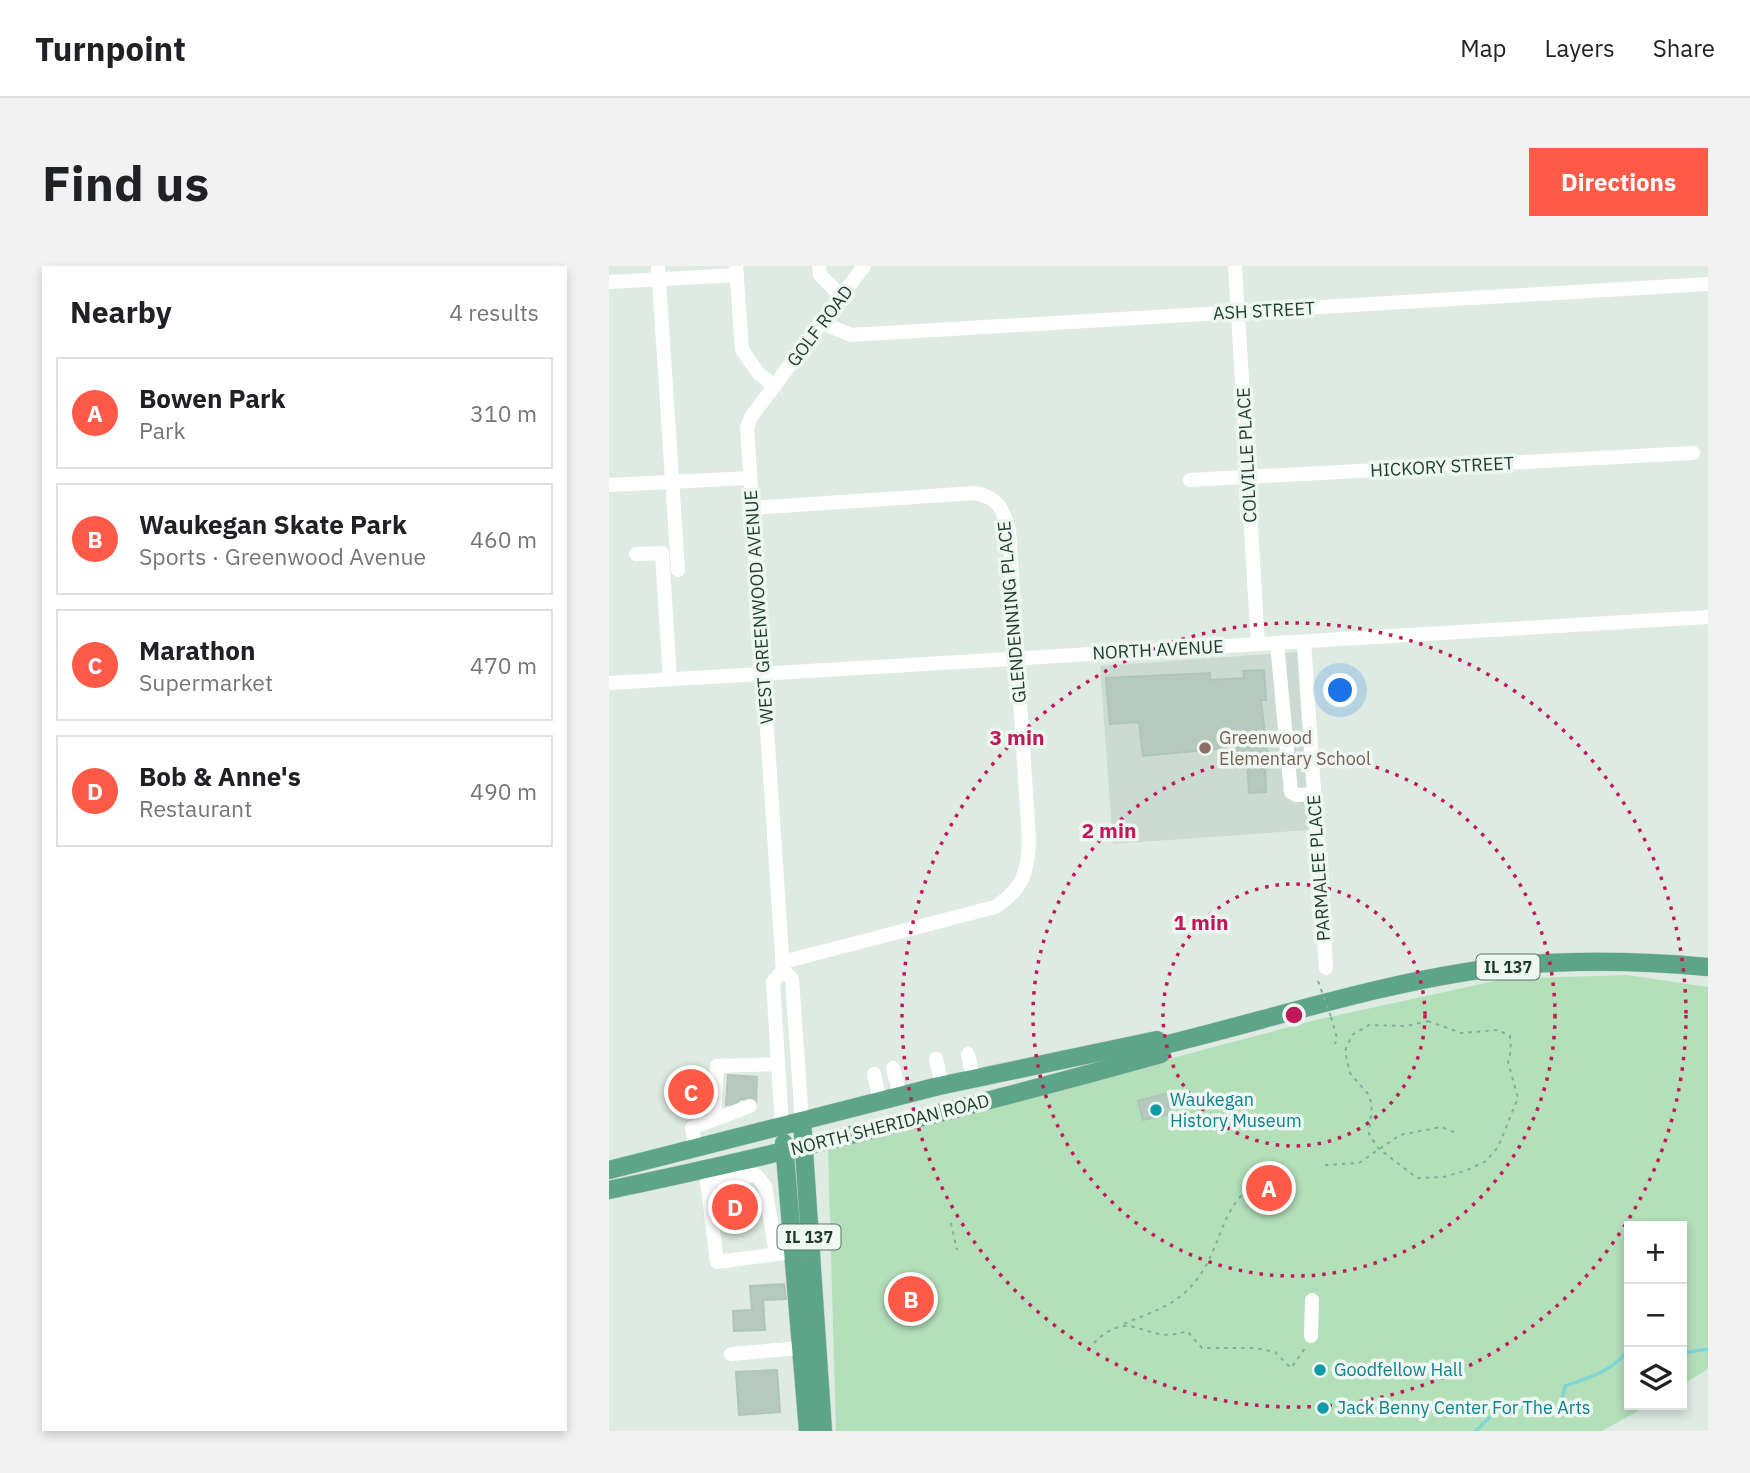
<!DOCTYPE html>
<meta charset="utf-8">
<style>
:root{--surface:#fff;--page:#f2f2f2;--text:#202124;--muted:#757577;--line:#e0e0e0;--accent:#ff5a47}
body{margin:0;font-family:"IBM Plex Sans",sans-serif;background:var(--page);color:var(--text)}
.controls{position:absolute;right:21px;bottom:21px;display:grid;overflow:hidden;border-radius:0px;box-shadow:0 4px 10px #0003}
.controls button{width:63px;height:63px;display:grid;place-items:center;padding:0;border:0;border-bottom:2px solid var(--line);background:var(--surface);color:var(--text);font:35px sans-serif}
.you{position:absolute;left:732px;top:425px;width:24px;height:24px;margin:-18px;border:5px solid #fff;border-radius:50%;background:#1a73e8;box-shadow:0 0 0 10px #1a73e833}
.badge{display:grid;place-items:center;width:46px;height:46px;border-radius:50%;background:var(--accent);color:#fff;font-size:23px;font-weight:700}
.pin{position:absolute;translate:-50% -50%;border:4px solid #fff;box-shadow:0 2px 7px #0006}
.list{margin:0;padding:0;list-style:none}
h2{display:flex;justify-content:space-between;align-items:center;height:91px;margin:0;padding:0 28px;font-size:30px}
h2 small{font-size:23px;font-weight:400;color:var(--muted)}
.list li{display:grid;grid-template-columns:46px 1fr auto;gap:21px;align-items:center;box-sizing:border-box;height:112px;margin:0 14px 14px;padding:0 14px;border:2px solid var(--line);border-radius:0px}
.list b{display:block;font-size:26px;white-space:nowrap}
.list p{margin:0;font-size:23px;white-space:nowrap;color:var(--muted)}
.list em{font-size:23px;font-style:normal;color:var(--muted)}
.icon{flex:none;width:38px;height:38px;fill:none;stroke:currentColor;stroke-width:2;stroke-linecap:round;stroke-linejoin:round}
.map{position:relative;flex:none;width:1099px;height:1165px;overflow:hidden;border-radius:0px}
header{display:flex;align-items:center;gap:42px;box-sizing:border-box;height:98px;padding:0 35px;background:var(--surface);border-bottom:2px solid var(--line)}
header strong{font-size:33px}
nav{display:flex;gap:38px;margin-inline-start:auto;font-size:24px}
.intro{display:flex;align-items:center;justify-content:space-between;box-sizing:border-box;height:168px;padding:0 42px}
h1{margin:0;font-size:49px}
.button{padding:18px 32px;border-radius:0px;background:var(--accent);color:#fff;font-size:24px;font-weight:700}
main{display:flex;gap:42px;padding:0 42px}
aside{flex:1;background:var(--surface);border-radius:0px;box-shadow:0 4px 10px #0003}
.map>svg:first-child{display:block}
.built{fill:#cbdbd2}
.green{fill:#b3dfb9}
.lines{fill:none;stroke-linecap:round;stroke-linejoin:round}
.stream{stroke:#7fd6d6;stroke-width:3.5}
.building{fill:#b5c9be;stroke:#afc5b9;stroke-width:2}
.minor-tunnel{stroke:#b7c8bf;stroke-width:14;stroke-dasharray:14 7;stroke-linecap:butt}
.major-casing{stroke:#c0c8c5;stroke-width:19}
.path{stroke:#7ab298;stroke-width:2;stroke-dasharray:3.5 5;stroke-linecap:butt}
.minor{stroke:#fff;stroke-width:14}
.major{stroke:#5da588;stroke-width:18}
.path-bridge{stroke:#7ab298;stroke-width:2;stroke-dasharray:3.5 5;stroke-linecap:butt}
.ring{fill:none;stroke:#c2185b;stroke-width:3.5;stroke-dasharray:3.5 7}
.education-dot{fill:#8d6e63;stroke:#eef7f1;stroke-width:2.5}
.culture-dot{fill:#0f9aa8;stroke:#eef7f1;stroke-width:2.5}
.labels{text-anchor:middle;stroke-width:7;stroke-linejoin:round;paint-order:stroke}
.shield{fill:#eef7f1;stroke:#5c7469;stroke-width:2}
.shield-label{font-size:16px;font-weight:bold;fill:#1d3c2f}
.street-label{font-size:18px;fill:#1d3c2f;stroke:#eef7f1}
.education-label{font-size:18px;fill:#785e54;stroke:#eef7f1;text-anchor:start}
.culture-label{font-size:18px;fill:#0d838f;stroke:#eef7f1;text-anchor:start}
.centre{fill:#c2185b;stroke:#eef7f1;stroke-width:3.5}
.ring-label{font-size:21px;text-anchor:middle;font-weight:bold;fill:#c2185b;stroke:#eef7f1;stroke-width:7;stroke-linejoin:round;paint-order:stroke}
</style>
<header>
<strong>Turnpoint</strong>
<nav><a>Map</a><a>Layers</a><a>Share</a></nav>
</header>
<div class="intro"><h1>Find us</h1><a class="button">Directions</a></div>
<main>
<aside>
<h2>Nearby<small>4 results</small></h2>
<ul class="list">
<li><span class="badge">A</span><div><b>Bowen Park</b><p>Park</p></div><em>310 m</em></li>
<li><span class="badge">B</span><div><b>Waukegan Skate Park</b><p>Sports · Greenwood Avenue</p></div><em>460 m</em></li>
<li><span class="badge">C</span><div><b>Marathon</b><p>Supermarket</p></div><em>470 m</em></li>
<li><span class="badge">D</span><div><b>Bob &amp; Anne's</b><p>Restaurant</p></div><em>490 m</em></li>
</ul>
</aside>
<div class="map">
<svg width="1099" height="1165" viewBox="0 0 1099 1165">
<rect width="100%" height="100%" fill="#ddebe3"/>
<path class="built" d="M688 386 700 564 504 578 491 400Z"/>
<path class="green" d="M1018 709 1099 721V1103L1073 1119V960H1020V1139H1040L993 1165H227L219 883 707 754 895 713Z"/>
<g class="lines">
<g class="stream">
<path d="M1073 1087 1099 1083"/>
<path d="M867 1165 890 1142 924 1140 938 1150 950 1145 956 1120C982 1111 1004 1105 1020 1083"/>
</g>
</g>
<g class="building">
<path d="M655 404 657 434H652L659 496H656L657 526 640 527 638 495H629L628 481 534 490 530 456 501 458 497 412 601 407V414L635 412 634 405Z"/>
<path d="M84 803 97 818 96 835 80 848 67 835 69 816Z"/>
<path d="M119 809 148 811 147 832 138 831 117 839Z"/>
<path d="M560 827 564 847 534 854 529 835Z"/>
<path d="M140 920 145 949 113 955 109 925Z"/>
<path d="M175 1018 177 1033 154 1034 156 1064 125 1065 124 1045 143 1044 141 1020Z"/>
<path d="M168 1104 171 1146 130 1149 127 1106Z"/>
</g>
<g class="lines">
<g class="minor-tunnel">
<path d="M123 840 126 810"/>
<path d="M141 840 142 811"/>
</g>
<g class="major-casing">
<g id="major">
<path d="M193 855 214 1165"/>
<path d="M175 877 199 1165"/>
<path d="M0 904 330 820 548 774 555 779C666 752 777 715 892 701 961 693 1030 695 1099 701"/>
<path d="M0 924C186 885 369 839 552 788L555 779"/>
</g>
</g>
<g class="path">
<path d="M722 751 728 772 726 778"/>
<path d="M819 755 852 767 889 764 901 770 902 784 899 796 909 832 889 881 877 895 858 904 835 911 808 912 769 882 760 868 763 838 759 828 741 807 736 785 743 769 760 759 798 760Z"/>
<path d="M716 899 750 897 791 869 832 861 850 868"/>
<path d="M342 957 348 984"/>
<path d="M515 1058C541 1046 565 1041 584 1018 617 980 606 939 658 909"/>
<path d="M485 1077C524 1038 535 1081 578 1065L593 1082H646L666 1086 682 1102 696 1082"/>
</g>
<g class="minor">
<path d="M49 0 69 304"/>
<path d="M127 0 133 84 150 108 166 120"/>
<path d="M210 0 211 9 233 31"/>
<path d="M626 0 649 378"/>
<path d="M0 16 128 9"/>
<path d="M213 57 242 69 1099 18"/>
<path d="M581 214 1084 187"/>
<path d="M0 219 141 212"/>
<path d="M143 242 366 227C389 231 394 243 400 264L420 574C419 606 414 623 386 641L174 696"/>
<path d="M27 288 53 287 61 413"/>
<path d="M695 376 717 702"/>
<path d="M668 377 682 526 687 529 705 528"/>
<path d="M0 417 1099 351"/>
<path d="M359 788 364 812"/>
<path d="M327 793 333 819"/>
<path d="M284 802 291 830"/>
<path d="M265 808 271 835"/>
<path d="M105 852 108 800 169 798"/>
<path d="M193 855 183 713 174 704 138 162 142 151 255 0"/>
<path d="M173 860 164 716 174 704"/>
<path d="M86 881 83 862 141 840"/>
<path d="M167 988 156 920 147 909 98 915 108 996 183 986"/>
<path d="M702 1070 703 1034"/>
<path d="M122 1088 192 1082"/>
</g>
<use href="#major" class="major"/>
<path class="path-bridge" d="M709 715 722 751"/>
</g>
<g class="ring">
<circle cx="685" cy="749" r="131"/>
<circle cx="685" cy="749" r="261"/>
<circle cx="685" cy="749" r="392"/>
</g>
<circle class="education-dot" cx="596" cy="482" r="7"/>
<g class="culture-dot">
<circle cx="547" cy="844" r="7"/>
<circle cx="711" cy="1104" r="7"/>
<circle cx="714" cy="1142" r="7"/>
</g>
<g class="labels">
<g class="shield">
<rect x="867.5" y="688.5" width="63" height="25" rx="5"/>
<rect x="168.5" y="958.5" width="63" height="25" rx="5"/>
</g>
<g class="shield-label">
<text x="899" y="707">IL 137</text>
<text x="200" y="977">IL 137</text>
</g>
<g class="street-label">
<text transform="translate(655 45) rotate(-3)" y="6">ASH STREET</text>
<text transform="translate(211 60) rotate(-53)" y="6">GOLF ROAD</text>
<text transform="translate(638 189) rotate(-93)" y="6">COLVILLE PLACE</text>
<text transform="translate(833 201) rotate(-3)" y="6">HICKORY STREET</text>
<text transform="translate(150 341) rotate(-94)" y="6">WEST GREENWOOD AVENUE</text>
<text transform="translate(403 346) rotate(-95)" y="6">GLENDENNING PLACE</text>
<text transform="translate(549 384) rotate(-3)" y="6">NORTH AVENUE</text>
<text transform="translate(710 602) rotate(-94)" y="6">PARMALEE PLACE</text>
<text transform="translate(281 859) rotate(-14)" y="6">NORTH SHERIDAN ROAD</text>
</g>
<g class="education-label">
<text x="610" y="478">Greenwood<tspan x="610" dy="21">Elementary School</tspan></text>
</g>
<g class="culture-label">
<text x="561" y="840">Waukegan<tspan x="561" dy="21">History Museum</tspan></text>
<text x="725" y="1110">Goodfellow Hall</text>
<text x="728" y="1148">Jack Benny Center For The Arts</text>
</g>
</g>
<circle cx="685" cy="749" r="10" class="centre"/>
<g class="ring-label">
<text x="408" y="479">3 min</text>
<text x="500" y="572">2 min</text>
<text x="592" y="664">1 min</text>
</g>
</svg>
<div class="controls">
<button>+</button>
<button>−</button>
<button><svg class="icon" aria-label="layers" viewBox="0 0 24 24"><path d="M12 4l9 5-9 5-9-5zM3 14l9 5 9-5"/></svg></button>
</div>
<div class="you"></div>
<div class="pin badge" style="left:660px;top:922px">A</div>
<div class="pin badge" style="left:302px;top:1033px">B</div>
<div class="pin badge" style="left:82px;top:826px">C</div>
<div class="pin badge" style="left:126px;top:941px">D</div>
</div>
</main>
